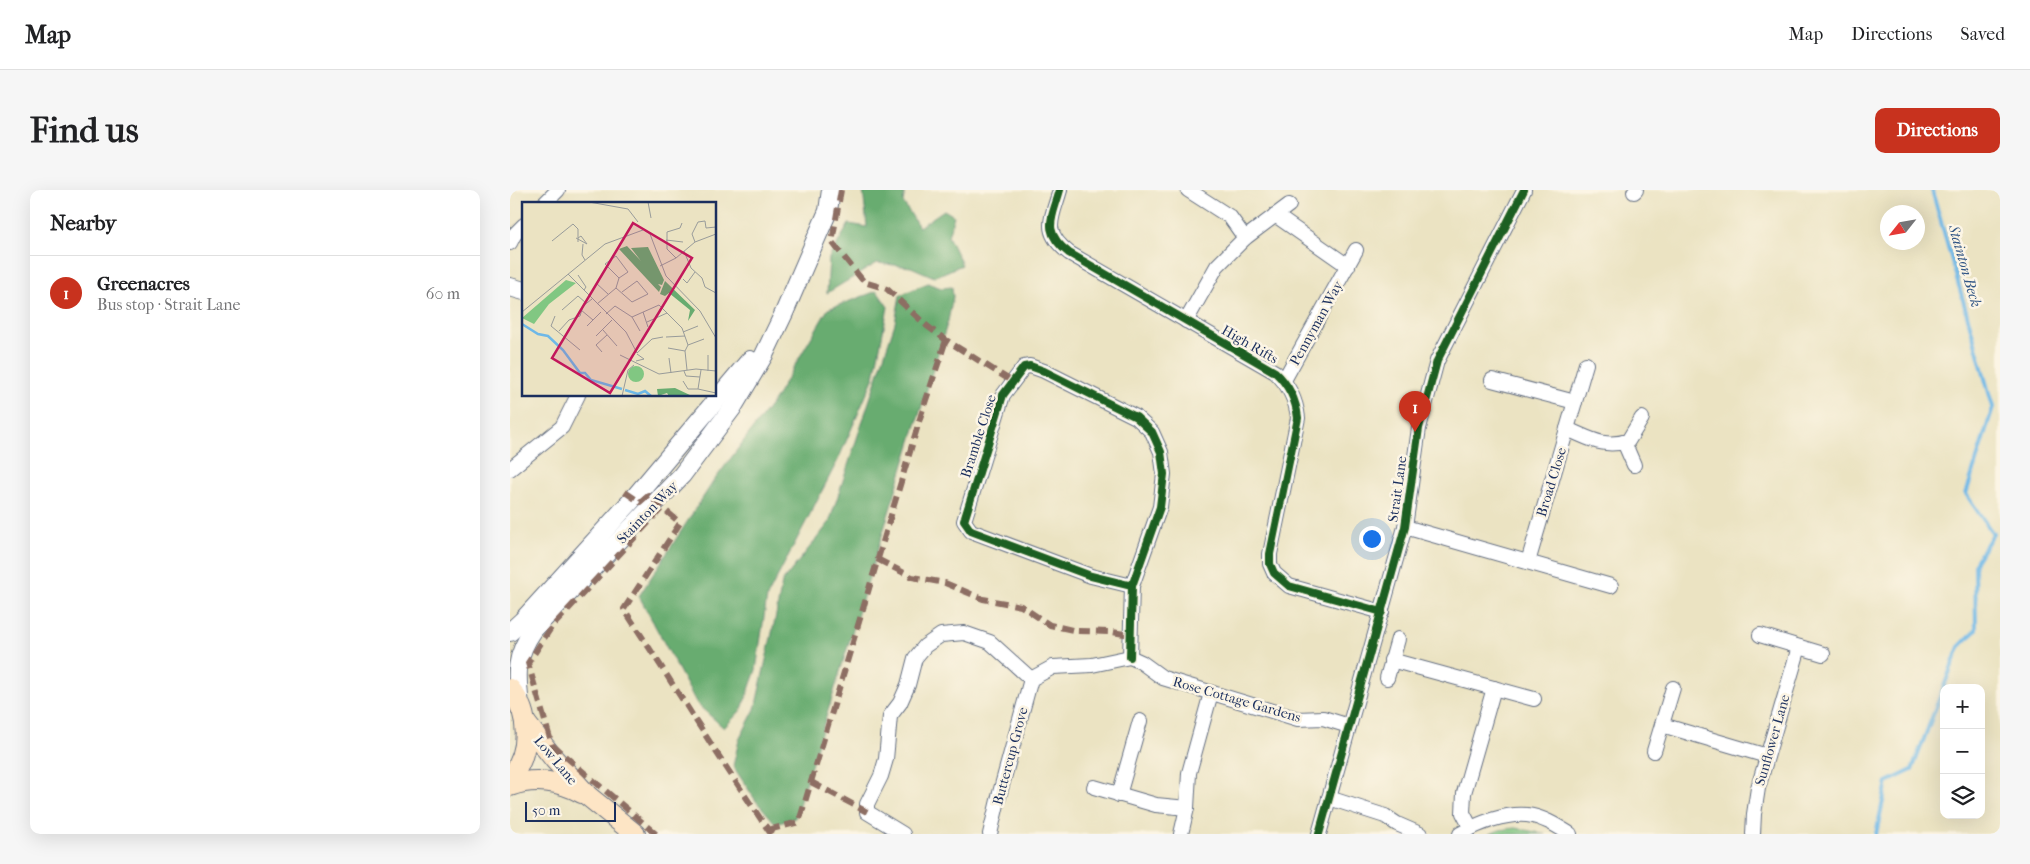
<!DOCTYPE html>
<meta charset="utf-8">
<style>
:root{--surface:#fff;--page:#f6f6f6;--text:#202124;--muted:#757577;--line:#e0e0e0;--accent:#c8321e}
body{margin:0;font-family:"IM FELL French Canon",serif;background:var(--page);color:var(--text)}
.controls{position:absolute;right:15px;bottom:15px;display:grid;overflow:hidden;border-radius:10px;box-shadow:0 5px 20px #0002}
.controls button{width:45px;height:45px;display:grid;place-items:center;padding:0;border:0;border-bottom:1px solid var(--line);background:var(--surface);color:var(--text);font:25px sans-serif}
.compass{position:absolute;left:1370px;top:15px;width:45px;height:45px;border-radius:50%;background:var(--surface);box-shadow:0 5px 20px #0002;rotate:239deg}
.scale{position:absolute;left:15px;bottom:12px;width:91px;box-sizing:border-box;padding-left:5px;border:2px solid #1b2f5e;border-top:0;font-size:14px;line-height:18px;white-space:nowrap;color:#1b2f5e;-webkit-text-stroke:4px #fcf5e5;paint-order:stroke}
.you{position:absolute;left:861px;top:348px;width:18px;height:18px;margin:-12px;border:4px solid #fff;border-radius:50%;background:#1a73e8;box-shadow:0 0 0 8px #1a73e833}
.badge{display:grid;place-items:center;width:32px;height:32px;border-radius:50%;background:var(--accent);color:#fff;font-size:16px;font-weight:700}
.pin{position:absolute;translate:-50% -41px;filter:drop-shadow(0 1px 2px #0008)}
.pin::after{content:'';position:absolute;top:26px;width:18px;height:15px;background:inherit;clip-path:polygon(0 0,100% 0,50% 100%)}
.list{margin:0;padding:0;list-style:none}
h2{display:flex;justify-content:space-between;align-items:center;height:65px;margin:0;padding:0 20px;font-size:21px}
h2 small{font-size:16px;font-weight:400;color:var(--muted)}
.list li{display:grid;grid-template-columns:32px 1fr auto;gap:15px;align-items:center;box-sizing:border-box;height:75px;padding:0 20px;border-top:1px solid var(--line)}
.list b{display:block;font-size:19px;white-space:nowrap}
.list p{margin:0;font-size:16px;white-space:nowrap;color:var(--muted)}
.list em{font-size:16px;font-style:normal;color:var(--muted)}
.icon{flex:none;width:28px;height:28px;fill:none;stroke:currentColor;stroke-width:2;stroke-linecap:round;stroke-linejoin:round}
.map{position:relative;flex:none;width:1490px;height:644px;overflow:hidden;border-radius:10px}
header{display:flex;align-items:center;gap:30px;box-sizing:border-box;height:70px;padding:0 25px;background:var(--surface);border-bottom:1px solid var(--line)}
header strong{font-size:24px}
nav{display:flex;gap:28px;margin-inline-start:auto;font-size:18px}
.intro{display:flex;align-items:center;justify-content:space-between;box-sizing:border-box;height:120px;padding:0 30px}
h1{margin:0;font-size:35px}
.button{padding:12px 22px;border-radius:10px;background:var(--accent);color:#fff;font-size:18px;font-weight:700}
main{display:flex;gap:30px;padding:0 30px}
aside{flex:1;background:var(--surface);border-radius:10px;box-shadow:0 5px 20px #0002}
.map>svg:first-child{display:block}
.green{fill:#81c782;stroke:#4e7b70}
.forest{fill:#68ac70;stroke:#426e67}
.lines{fill:none;stroke-linecap:round;stroke-linejoin:round}
.stream{stroke:#6eb8e7;stroke-width:4}
.minor-casing{stroke:#646e81;stroke-width:16}
.tertiary-casing{stroke:#646e81;stroke-width:20}
.secondary-casing{stroke:#646e81;stroke-width:22}
.minor{stroke:#fff;stroke-width:14}
.tertiary{stroke:#fff;stroke-width:18}
.secondary{stroke:#fde5c5;stroke-width:20}
.quiet{stroke:#8d6e63;stroke-width:6;stroke-dasharray:12 6;stroke-linecap:butt}
.cycleway-casing{stroke:#fcf5e5;stroke-width:11}
.cycleway{stroke:#1b5e20;stroke-width:8}
.labels{text-anchor:middle;stroke-width:5;stroke-linejoin:round;paint-order:stroke}
.street-label{font-size:14px;fill:#1b2f5e;stroke:#fcf5e5}
.water-label{font-size:15px;font-style:italic;fill:#345887;stroke:#fcf5e5}
.inset-river{fill:none;stroke:#6eb8e7;stroke-width:2.5}
.inset-road{fill:none;stroke:#989b9a;stroke-width:1}
.view{fill:#c2185b;fill-opacity:0.15;stroke:#c2185b;stroke-width:2.5}
.inset-edge{fill:none;stroke:#1b2f5e;stroke-width:2.5}
</style>
<header>
<strong>Map</strong>
<nav><a>Map</a><a>Directions</a><a>Saved</a></nav>
</header>
<div class="intro"><h1>Find us</h1><a class="button">Directions</a></div>
<main>
<aside>
<h2>Nearby<small></small></h2>
<ul class="list">
<li><span class="badge">1</span><div><b>Greenacres</b><p>Bus stop · Strait Lane</p></div><em>60 m</em></li>
</ul>
</aside>
<div class="map">
<svg width="1490" height="644" viewBox="0 0 1490 644">
<rect width="100%" height="100%" fill="#fcf5e5"/>
<filter id="ink" filterUnits="userSpaceOnUse"><feTurbulence type="fractalNoise" baseFrequency=".02" numOctaves="2"/><feDisplacementMap in="SourceGraphic" scale="10" xChannelSelector="R" yChannelSelector="G"/><feConvolveMatrix kernelMatrix="1 2 1 2 8 2 1 2 1" color-interpolation-filters="sRGB"/></filter>
<filter id="wash" filterUnits="userSpaceOnUse"><feTurbulence type="fractalNoise" baseFrequency=".0096" numOctaves="4" result="noise"/><feDisplacementMap in="SourceGraphic" scale="20" xChannelSelector="R" yChannelSelector="G"/><feGaussianBlur stdDeviation="1.12" result="paint"/><feColorMatrix in="noise" values="0 0 0 0 0 0 0 0 0 0 0 0 0 0 0 0 0 1.4 0 .05"/><feComposite in="paint" operator="in"/></filter>
<g filter="url(#wash)">
<rect width="100%" height="100%" fill="#ebe3c2"/>
<path class="green" d="M1005 638 1035 644H979L990 640Z"/>
<g class="forest">
<path d="M353 0H395L393 12 409 37 434 20 444 26 438 46 452 75 424 87 401 77 367 73 317 103 319 68 339 34 357 37Z"/>
<path d="M418 93 431 98 442 97 443 107 438 131 285 628 266 634 246 611 223 576 229 550 245 519 266 425 272 392 319 333 385 133 390 105Z"/>
<path d="M367 101 378 117 364 187 328 270 257 407 246 480 232 519 214 538 187 514 129 406 203 292 265 209 318 119Z"/>
</g>
<g class="lines">
<path class="stream" d="M1366 644 1377 592 1402 580 1449 457 1466 440 1465 373 1483 344 1456 304 1483 217 1422 0"/>
</g>
</g>
<g filter="url(#ink)">
<g class="lines">
<g class="minor-casing">
<g id="minor">
<path d="M550 0C542 29 531 41 559 63L765 182C779 195 786 209 788 228L760 364V374L764 383 779 396 872 422"/>
<path d="M678 0 720 27 735 48"/>
<path d="M1124 2 1126 0"/>
<path d="M34 14 48 0"/>
<path d="M765 25 838 76"/>
<path d="M0 53 4 45 14 35"/>
<path d="M676 131 707 76 735 48 779 15"/>
<path d="M774 190 846 60"/>
<path d="M982 190 1065 212"/>
<path d="M1057 239C1081 249 1093 258 1118 251L1132 228"/>
<path d="M1114 252 1124 275"/>
<path d="M0 279 52 237 68 205"/>
<path d="M895 337 1101 396"/>
<path d="M1018 372 1076 174"/>
<path d="M1250 445 1313 464"/>
<path d="M620 467 622 396 650 317 654 284 651 262 642 242 626 227 534 181 520 176 514 177 493 205 454 331 461 341 581 386 622 396"/>
<path d="M620 467 631 472 653 488 788 529 813 528 839 536"/>
<path d="M881 470 1024 509"/>
<path d="M877 488 888 449"/>
<path d="M1152 535 1257 566"/>
<path d="M1144 561 1163 498"/>
<path d="M584 597 646 615 677 618"/>
<path d="M609 605 630 531"/>
<path d="M819 608 875 626 887 634 910 644"/>
<path d="M961 638 953 623 954 603 984 498"/>
<path d="M393 644 357 622V614L371 586 376 569 380 526 390 513 398 495 405 468 415 456 431 445 454 443 480 452 521 489"/>
<path d="M480 644 488 610 521 489 543 477 582 475 620 467"/>
<path d="M671 644 677 618 679 583 701 503"/>
<path d="M809 644 895 337 909 238 927 171 1014 0"/>
<path d="M950 644C969 633 995 623 1017 625 1033 627 1047 636 1060 644"/>
<path d="M1243 644 1244 624 1248 598 1289 457"/>
</g>
</g>
<g class="tertiary-casing">
<g id="tertiary">
<path d="M0 97 14 101"/>
<path d="M0 442 12 431 123 309 240 170"/>
<path d="M10 515C6 483 5 466 24 439L172 285 223 217 254 165 274 123 318 21 321 0"/>
</g>
</g>
<g class="secondary-casing">
<g id="secondary">
<path d="M0 499C21 524 21 563 0 588"/>
<path d="M15 532 45 570 78 606 125 644"/>
<path d="M0 596C24 587 50 591 72 603"/>
</g>
</g>
<use href="#minor" class="minor"/>
<use href="#tertiary" class="tertiary"/>
<use href="#secondary" class="secondary"/>
<g class="quiet">
<path d="M331 0 322 52 354 92 377 99 417 136 436 150 503 192"/>
<path d="M115 302 130 312 138 305 170 333 114 419C163 494 210 570 261 644"/>
<path d="M367 369 402 387 435 393 473 409 511 416 540 435 567 441 602 442 620 445"/>
<path d="M301 592 357 622"/>
<path d="M258 640 289 632 411 225 436 150"/>
<path d="M146 644 42 555 18 473 41 438 153 317"/>
</g>
<g class="cycleway-casing">
<g id="cycleway">
<path d="M550 0C542 29 531 41 559 63L765 182C779 195 786 209 788 228L760 364V374L764 383 779 396 872 422"/>
<path d="M620 467 622 396 650 317 654 284 651 262 642 242 626 227 534 181 520 176 514 177 493 205 454 331 461 341 581 386 622 396"/>
<path d="M809 644 895 337 909 238 927 171 1014 0"/>
</g>
</g>
<use href="#cycleway" class="cycleway"/>
</g>
</g>
<g class="labels">
<g class="street-label">
<text transform="translate(806 133) rotate(-61)" y="5">Pennyman Way</text>
<text transform="translate(740 154) rotate(30)" y="5">High Rifts</text>
<text transform="translate(468 246) rotate(-72)" y="5">Bramble Close</text>
<text transform="translate(1041 292) rotate(-73)" y="5">Broad Close</text>
<text transform="translate(887 299) rotate(-82)" y="5">Strait Lane</text>
<text transform="translate(137 322) rotate(-46)" y="5">Stainton Way</text>
<text transform="translate(727 509) rotate(16)" y="5">Rose Cottage Gardens</text>
<text transform="translate(1262 550) rotate(-74)" y="5">Sunflower Lane</text>
<text transform="translate(500 566) rotate(-75)" y="5">Buttercup Grove</text>
<text transform="translate(46 570) rotate(50)" y="5">Low Lane</text>
</g>
<g class="water-label">
<text transform="translate(1455 76) rotate(74)" y="5">Stainton Beck</text>
</g>
</g>
<g transform="translate(12 12)">
<rect width="194" height="194" fill="#ebe3c2"/>
<path d="M44 78 54 81 27 102 12 122 0 116ZM106 172a8 8 0 1 1 16 0a8 8 0 1 1-16 0Z" fill="#81c782"/>
<path d="M105 44 119 59 109 46 126 45 142 78 140 83 136 82 139 85 137 90 97 47ZM143 79 173 108 166 119 168 108 147 91 143 94 138 92ZM153 186 170 194H147L145 191 136 194 135 187Z" fill="#68ac70"/>
<path class="inset-river" d="M0 122 16 132 26 134 41 148 58 171H63L69 178 100 187M103 188 116 192 123 189 129 194"/>
<path class="inset-road" d="M67 0 106 7 116 20M88 0H132M126 0 129 16M122 28 128 32 144 74 178 109 194 136M54 36 65 42 59 34 56 36M144 38 161 40M30 39 51 22 56 27V40M173 40 170 32 176 20 183 19 184 26 194 25M61 42 60 53 63 58M162 49 169 66 180 76 183 85 194 91M154 56 145 47V30L158 26 160 21M138 64 154 56 173 40 194 32M46 72 104 130 115 151M56 73 64 85 62 88M161 77 165 81 173 70M74 81 86 92M94 86 110 100 126 92 115 79 100 90M94 86 97 76 106 70 94 54 83 62 97 76M75 102 94 86M40 108 56 94 64 101M59 108 71 118M0 110 83 42 121 28M121 110 126 125M84 112 93 104 110 115 137 103 160 126 166 143 163 149 165 168M33 114 29 124 58 148M110 115 118 129M125 120 145 111M65 124 79 110M81 128 95 144M37 129 47 118 58 114 61 104 70 97M161 130 176 124M74 134 90 118M144 135 163 134M166 143 182 137M146 146 163 149M80 150 74 143 85 133M115 151 130 137 141 135M98 153 137 172 174 167 194 169M147 156 149 171M114 159 122 157 115 152M179 168 176 187 194 191M162 169 164 174 178 175M186 169V153M161 179 166 187H176M100 194 106 168 112 163"/>
<path class="view" d="M111 21 170 56 88 191 30 156Z"/>
<rect width="194" height="194" class="inset-edge"/>
</g>
</svg>
<div class="controls">
<button>+</button>
<button>−</button>
<button><svg class="icon" aria-label="layers" viewBox="0 0 24 24"><path d="M12 4l9 5-9 5-9-5zM3 14l9 5 9-5"/></svg></button>
</div>
<svg class="compass" viewBox="-18 -18 36 36"><path d="M0-13l5 13h-10z" fill="#e53935"/><path d="M0 13l5-13h-10z" fill="#757577"/></svg>
<div class="scale">50 m</div>
<div class="you"></div>
<div class="pin badge" style="left:905px;top:242px">1</div>
</div>
</main>
